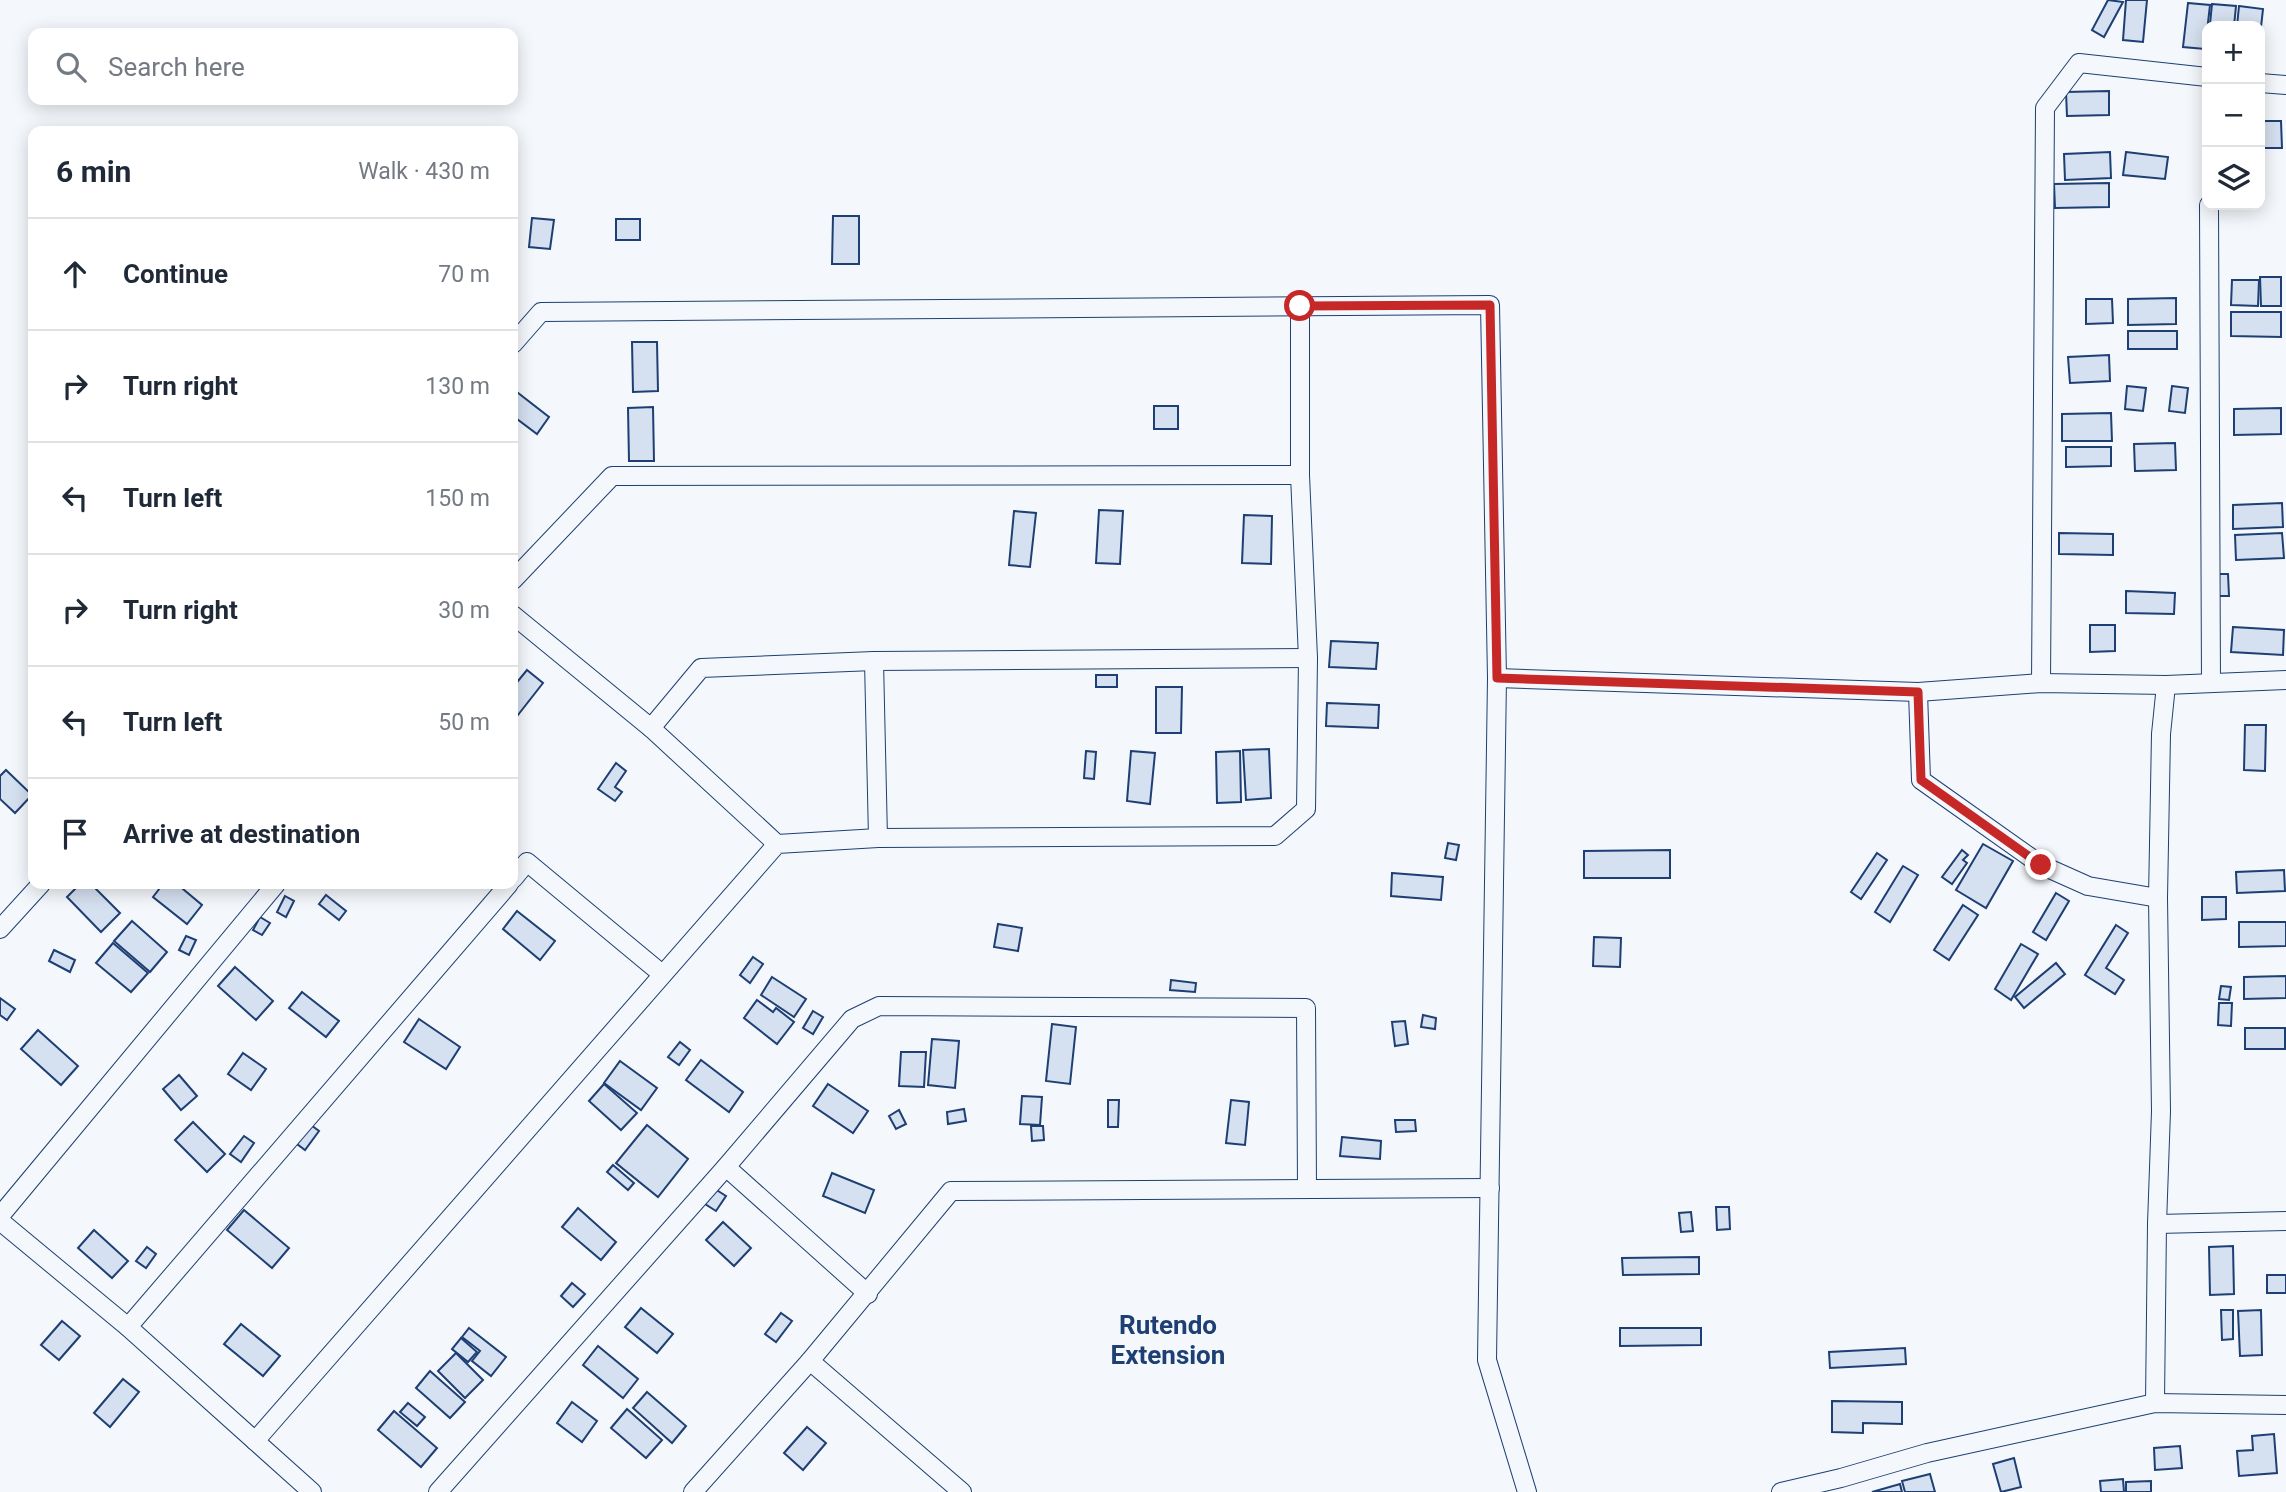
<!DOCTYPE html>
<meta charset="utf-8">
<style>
:root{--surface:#fff;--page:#f2f2f3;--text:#1f2937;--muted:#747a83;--line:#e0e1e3}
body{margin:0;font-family:Roboto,sans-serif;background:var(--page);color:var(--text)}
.controls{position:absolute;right:21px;top:21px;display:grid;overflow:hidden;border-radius:14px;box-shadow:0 4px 18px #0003}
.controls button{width:63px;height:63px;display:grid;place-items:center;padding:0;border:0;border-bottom:2px solid var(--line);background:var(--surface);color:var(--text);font:35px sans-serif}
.stop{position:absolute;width:21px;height:21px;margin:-16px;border:5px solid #c62828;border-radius:50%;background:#fff}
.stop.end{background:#c62828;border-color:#fff;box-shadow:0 2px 7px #0008}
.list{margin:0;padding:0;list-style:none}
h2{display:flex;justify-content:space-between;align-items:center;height:91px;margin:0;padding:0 28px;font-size:30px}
h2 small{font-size:23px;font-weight:400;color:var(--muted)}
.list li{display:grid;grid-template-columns:46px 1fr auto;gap:21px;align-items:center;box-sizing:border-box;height:112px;padding:0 28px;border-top:2px solid var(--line)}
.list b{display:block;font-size:26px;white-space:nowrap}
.list em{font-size:23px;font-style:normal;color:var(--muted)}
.icon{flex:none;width:38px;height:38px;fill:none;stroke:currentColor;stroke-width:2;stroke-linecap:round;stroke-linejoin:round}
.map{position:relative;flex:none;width:2286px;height:1492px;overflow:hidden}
.search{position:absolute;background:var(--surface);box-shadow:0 4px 18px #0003;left:28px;top:28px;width:490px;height:77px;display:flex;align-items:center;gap:18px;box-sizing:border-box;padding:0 24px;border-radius:14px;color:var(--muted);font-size:26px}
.panel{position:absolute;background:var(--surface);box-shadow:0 4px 18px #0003;left:28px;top:126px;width:490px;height:763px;border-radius:14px}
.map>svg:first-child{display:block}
.building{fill:#d5e0f0;stroke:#1d3f73;stroke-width:2}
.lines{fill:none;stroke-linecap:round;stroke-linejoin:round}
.minor-casing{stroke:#1d3f73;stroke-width:20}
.minor{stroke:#f4f7fb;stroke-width:18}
.route{stroke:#c62828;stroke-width:9}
.labels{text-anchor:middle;stroke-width:5;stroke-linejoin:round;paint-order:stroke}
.neighbourhood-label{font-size:26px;font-weight:bold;fill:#1d3f73;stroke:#f4f7fb}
</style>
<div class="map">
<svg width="2286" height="1492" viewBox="0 0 2286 1492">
<rect width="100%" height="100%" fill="#f4f7fb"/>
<g class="building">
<path d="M2108 0 2123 2 2104 37 2092 30Z"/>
<path d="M2126 0H2147L2143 42 2123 40Z"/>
<path d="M2188 3 2210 5 2205 49 2183 47Z"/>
<path d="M2212 4 2236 6 2234 26 2210 24Z"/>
<path d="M2239 6 2263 9 2260 36V26H2237Z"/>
<path d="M2109 91V115L2067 116 2066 92Z"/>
<path d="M2260 121H2281L2282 148H2260Z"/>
<path d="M2110 152 2111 178 2065 180 2064 154Z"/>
<path d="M2126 152 2168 157 2165 179 2123 175Z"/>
<path d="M2109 183V207L2055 208 2054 184Z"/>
<path d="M833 216H859V264H832Z"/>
<path d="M532 218 554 220 550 249 529 247Z"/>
<rect x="616" y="219" width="24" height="21"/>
<path d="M2260 277H2281V306H2261Z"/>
<path d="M2232 280H2259L2258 306 2231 305Z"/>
<path d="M2176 298V324L2128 325V299Z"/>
<path d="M2086 299H2112L2113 323 2086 324Z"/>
<path d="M2231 312H2281V337L2231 336Z"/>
<rect x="2128" y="331" width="49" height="18"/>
<path d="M632 342H657L658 391 633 392Z"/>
<path d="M2109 355 2110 381 2070 383 2068 357Z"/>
<path d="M2127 386 2146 388 2143 411 2125 409Z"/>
<path d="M2172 386 2188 388 2185 413 2169 411Z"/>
<path d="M513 389 549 417 537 434 513 416Z"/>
<rect x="1154" y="406" width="24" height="23"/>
<path d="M653 407 654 461H629L628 408Z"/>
<path d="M2281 408V434L2234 435V409Z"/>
<path d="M2111 413 2112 441H2062V414Z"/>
<path d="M2175 443 2176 470 2135 471 2134 444Z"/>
<path d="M2066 447H2111V466L2066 467Z"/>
<path d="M2282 503 2283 527 2233 529V505Z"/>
<path d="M1099 510 1123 511 1120 564 1096 563Z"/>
<path d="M1014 511 1036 513 1030 567 1009 565Z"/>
<path d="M1244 515 1272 516 1271 564 1242 563Z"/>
<path d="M2059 533 2113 534V555L2059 554Z"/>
<path d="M2282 533 2284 558 2236 560 2235 535Z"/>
<path d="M2217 574H2228L2229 596H2218Z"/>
<path d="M2126 591 2175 593 2174 614 2126 613Z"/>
<path d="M2090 625H2115V651L2090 652Z"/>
<path d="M2233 627 2284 630 2283 655 2231 652Z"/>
<path d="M1331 641 1378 643 1376 669 1329 667Z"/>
<path d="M527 670 543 683 514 720 513 687Z"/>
<rect x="1096" y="675" width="21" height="12"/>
<path d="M1156 687H1182L1181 733H1156Z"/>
<path d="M1327 703 1379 705 1378 728 1326 726Z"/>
<path d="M2245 725H2266L2265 771 2244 770Z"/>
<path d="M1269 749 1271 798 1246 800 1243 750Z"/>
<path d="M1086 751 1096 752 1094 779 1084 778Z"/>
<path d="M1131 751 1155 753 1150 804 1127 801Z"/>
<path d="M1240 751 1241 802 1217 803 1216 752Z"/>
<path d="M616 763 626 771 615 787 622 792 615 801 598 789Z"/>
<path d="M6 770 32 795 15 813 0 799V776Z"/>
<path d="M1448 843 1459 845 1456 860 1445 858Z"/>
<path d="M1983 844 2013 861 1986 908 1956 890Z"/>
<path d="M1670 850V878H1584V851Z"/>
<path d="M1962 850 1968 855 1963 860 1967 863 1952 884 1942 877Z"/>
<path d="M1877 853 1887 860 1861 899 1851 892Z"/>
<path d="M1903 866 1918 875 1890 922 1875 912Z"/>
<path d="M2284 870 2285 891 2237 893 2236 872Z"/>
<path d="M1392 873 1443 877 1441 900 1391 896Z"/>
<path d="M80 884H91L120 913 101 932 67 897Z"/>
<path d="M163 884H177L202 905 187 924 153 897Z"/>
<path d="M2056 893 2069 901 2046 940 2033 932Z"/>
<path d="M326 895 346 911 339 920 319 904Z"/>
<path d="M285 896 294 901 286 917 277 912Z"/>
<path d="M2202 897H2226V919L2202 920Z"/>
<path d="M1963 905 1978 915 1949 960 1934 950Z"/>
<path d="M517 911 555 941 540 960 503 929Z"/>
<path d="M260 917 270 923 262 935 253 930Z"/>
<path d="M132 921 167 952 150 972 114 941Z"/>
<path d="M2239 922H2286V946L2239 947Z"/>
<path d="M998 924 1022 928 1018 951 994 947Z"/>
<path d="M2116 925 2128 933 2106 968 2124 980 2115 994 2085 975Z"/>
<path d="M186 936 196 940 189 955 179 950Z"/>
<path d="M1594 937 1621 938 1620 967 1593 966Z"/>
<path d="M113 943 148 973 131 992 96 963Z"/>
<path d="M2021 944 2038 954 2011 1000 1995 989Z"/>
<path d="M54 950 75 960 70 972 49 961Z"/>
<path d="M753 957 763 964 750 983 740 975Z"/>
<path d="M2056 963 2065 974 2024 1008 2015 997Z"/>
<path d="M235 967 273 1001 256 1020 218 986Z"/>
<path d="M2286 976V998L2244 999V977Z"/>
<path d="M772 977 806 999 794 1017 761 995Z"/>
<path d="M1171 980 1196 983 1195 992 1170 990Z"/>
<path d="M2221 986 2231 987 2229 1000 2219 999Z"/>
<path d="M302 992 339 1021 326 1037 289 1008Z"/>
<path d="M0 998 15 1009 7 1020 0 1015Z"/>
<path d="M757 1000 773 1012 776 1008 794 1022 777 1044 744 1018Z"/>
<path d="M2219 1003H2232L2231 1026 2218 1025Z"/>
<path d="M813 1011 823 1017 813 1034 803 1028Z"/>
<path d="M1423 1015 1436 1018 1435 1029 1421 1027Z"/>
<path d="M419 1019 460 1047 446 1069 404 1042Z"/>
<path d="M1405 1021 1408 1044 1395 1046 1392 1022Z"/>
<path d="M1052 1024 1076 1027 1070 1084 1046 1081Z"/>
<rect x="2245" y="1028" width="40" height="21"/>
<path d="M38 1030 78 1066 61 1085 21 1049Z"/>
<path d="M932 1039 959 1041 955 1088 928 1085Z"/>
<path d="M680 1042 690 1050 679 1065 668 1057Z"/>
<path d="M901 1052H926L924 1087 899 1086Z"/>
<path d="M243 1053 266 1069 251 1090 228 1074Z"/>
<path d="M701 1060 743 1092 729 1112 686 1080Z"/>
<path d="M620 1061 657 1088 641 1110 604 1083Z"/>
<path d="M179 1075 197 1096 181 1110 163 1089Z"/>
<path d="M604 1084 637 1113 621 1130 589 1101Z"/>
<path d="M828 1084 868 1111 853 1133 813 1106Z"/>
<path d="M1022 1096 1042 1097 1040 1125 1020 1124Z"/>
<path d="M1108 1100H1119L1118 1127H1108Z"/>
<path d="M1231 1100 1249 1102 1245 1145 1226 1143Z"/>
<path d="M964 1109 966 1121 948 1124 947 1112Z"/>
<path d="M899 1110 906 1124 896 1129 889 1116Z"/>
<path d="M1395 1120H1415L1416 1131 1396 1132Z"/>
<path d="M193 1122 225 1154 207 1172 175 1140Z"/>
<path d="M311 1125 319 1131 305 1150 297 1144Z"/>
<path d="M647 1125 688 1159 658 1197 616 1163Z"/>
<path d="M1031 1126H1043L1044 1140 1032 1141Z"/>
<path d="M244 1136 254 1143 241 1162 230 1154Z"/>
<path d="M1342 1137 1381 1141 1380 1159 1340 1156Z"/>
<path d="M613 1165 634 1183 628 1190 607 1172Z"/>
<path d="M832 1173 874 1190 865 1213 823 1196Z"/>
<path d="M715 1189 726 1196 716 1211 705 1204Z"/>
<path d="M1716 1207H1729L1730 1229 1717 1230Z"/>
<path d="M578 1208 616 1242 601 1260 562 1227Z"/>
<path d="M244 1210 289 1248 272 1268 227 1230Z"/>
<path d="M1691 1212 1693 1231 1681 1232 1679 1213Z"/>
<path d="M723 1222 751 1248 734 1266 706 1240Z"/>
<path d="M94 1230 128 1261 112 1278 78 1248Z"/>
<path d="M2233 1246 2234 1294 2210 1295 2209 1247Z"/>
<path d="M147 1247 156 1254 146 1268 136 1261Z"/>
<path d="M1699 1257V1274L1623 1275 1622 1258Z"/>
<rect x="2267" y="1275" width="19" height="18"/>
<path d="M572 1283 585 1294 573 1307 561 1296Z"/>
<path d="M641 1308 673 1334 657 1353 625 1327Z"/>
<path d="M2221 1310H2233V1339L2222 1340Z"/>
<path d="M2261 1310 2262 1355 2240 1356 2238 1311Z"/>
<path d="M781 1313 792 1321 776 1342 765 1334Z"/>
<path d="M62 1321 80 1336 59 1360 41 1345Z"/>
<path d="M241 1324 280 1356 263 1376 224 1344Z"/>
<path d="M469 1328 506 1357 491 1376 472 1361 480 1351 462 1337Z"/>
<path d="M1620 1328H1701V1345L1620 1346Z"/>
<path d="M461 1338 477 1352 468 1362 452 1349Z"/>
<path d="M598 1346 638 1379 623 1398 583 1365Z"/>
<path d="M1905 1348 1906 1364 1830 1368 1829 1352Z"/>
<path d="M456 1353 483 1380 465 1398 438 1371Z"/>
<path d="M430 1371 465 1402 450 1418 416 1388Z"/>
<path d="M123 1379 139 1392 110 1427 94 1413Z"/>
<path d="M647 1392 686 1426 672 1443 633 1408Z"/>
<path d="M1832 1401 1902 1402V1424L1863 1423V1433L1832 1432Z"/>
<path d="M572 1402 597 1421 582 1442 557 1423Z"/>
<path d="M408 1403 425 1417 417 1426 400 1412Z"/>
<path d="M627 1409 662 1440 646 1458 611 1428Z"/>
<path d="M394 1411 437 1448 421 1467 378 1430Z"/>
<path d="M807 1427 826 1443 803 1470 784 1453Z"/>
<path d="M2274 1434 2277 1473 2239 1476 2237 1451 2253 1450 2252 1436Z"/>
<path d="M2180 1446 2182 1468 2155 1470 2154 1448Z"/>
<path d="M2014 1458 2021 1487 2001 1492 1993 1464Z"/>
<path d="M1930 1474 1935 1492H1905L1902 1481Z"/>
<path d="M2123 1479 2124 1492H2101L2100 1481Z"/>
<path d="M2151 1481V1492H2126V1482Z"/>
<path d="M1900 1484 1902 1492H1872Z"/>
</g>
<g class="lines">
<g class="minor-casing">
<g id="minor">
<path d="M2260 83 2286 85"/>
<path d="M2209 205 2211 682"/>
<path d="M513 344 541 312 1490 305 1497 678 1487 1360 1527 1492"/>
<path d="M513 580 612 476 1300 475"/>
<path d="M513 615 651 728 777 844"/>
<path d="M874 661 878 838"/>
<path d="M1497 678 1918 692 2041 683 2166 685 2286 680"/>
<path d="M2041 683 2045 108 2079 63 2207 77"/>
<path d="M1918 692 1921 780 2041 865 2088 886 2158 898"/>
<path d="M651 728 701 668 874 661 1308 658"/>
<path d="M513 879 527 862 662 974"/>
<path d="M0 929 41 884"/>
<path d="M726 1167 868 1294"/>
<path d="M0 1216 276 884"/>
<path d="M0 1221 128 1327 312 1492"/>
<path d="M2157 1224 2286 1221"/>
<path d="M128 1327 509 884"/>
<path d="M810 1361 962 1492"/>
<path d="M2155 1403 2157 1224 2161 1111 2158 898 2161 734 2166 685"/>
<path d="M255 1441 777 844 878 838 1275 836 1306 809 1308 658 1300 475V306"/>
<path d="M438 1492 726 1167 852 1019 879 1006 1306 1008 1307 1188"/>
<path d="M693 1492 810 1361 951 1191 1490 1188"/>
<path d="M1781 1492 1841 1478 1927 1453 2155 1403 2286 1405"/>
</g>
</g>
<use href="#minor" class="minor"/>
</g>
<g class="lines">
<path class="route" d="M1300 306 1490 305 1497 678 1918 692 1921 780 2041 865"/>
</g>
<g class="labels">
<g class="neighbourhood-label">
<text x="1168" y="1334">Rutendo<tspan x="1168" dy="30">Extension</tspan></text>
</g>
</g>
</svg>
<div class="controls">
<button>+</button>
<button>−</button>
<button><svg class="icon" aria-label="layers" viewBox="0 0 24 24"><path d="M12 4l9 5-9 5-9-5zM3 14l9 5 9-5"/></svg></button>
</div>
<div class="stop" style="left:1300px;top:306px"></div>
<div class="stop end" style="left:2041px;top:865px"></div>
<div class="search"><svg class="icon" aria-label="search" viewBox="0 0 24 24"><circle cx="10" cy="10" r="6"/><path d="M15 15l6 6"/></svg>Search here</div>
<section class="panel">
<h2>6 min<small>Walk · 430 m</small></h2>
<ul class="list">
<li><svg class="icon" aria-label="ahead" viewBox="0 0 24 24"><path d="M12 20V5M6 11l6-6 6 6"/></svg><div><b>Continue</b></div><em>70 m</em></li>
<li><svg class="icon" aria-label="right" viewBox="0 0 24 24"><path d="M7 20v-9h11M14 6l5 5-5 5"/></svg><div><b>Turn right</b></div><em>130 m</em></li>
<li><svg class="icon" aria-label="left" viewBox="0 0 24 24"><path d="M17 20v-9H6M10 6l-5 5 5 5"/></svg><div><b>Turn left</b></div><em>150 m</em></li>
<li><svg class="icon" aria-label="right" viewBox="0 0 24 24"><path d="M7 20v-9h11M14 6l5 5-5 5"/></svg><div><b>Turn right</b></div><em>30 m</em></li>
<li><svg class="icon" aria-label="left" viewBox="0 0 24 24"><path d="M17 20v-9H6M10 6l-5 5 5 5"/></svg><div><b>Turn left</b></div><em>50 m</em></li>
<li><svg class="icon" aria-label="arrive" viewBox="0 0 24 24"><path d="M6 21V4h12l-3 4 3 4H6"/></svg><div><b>Arrive at destination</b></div></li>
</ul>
</section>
</div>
